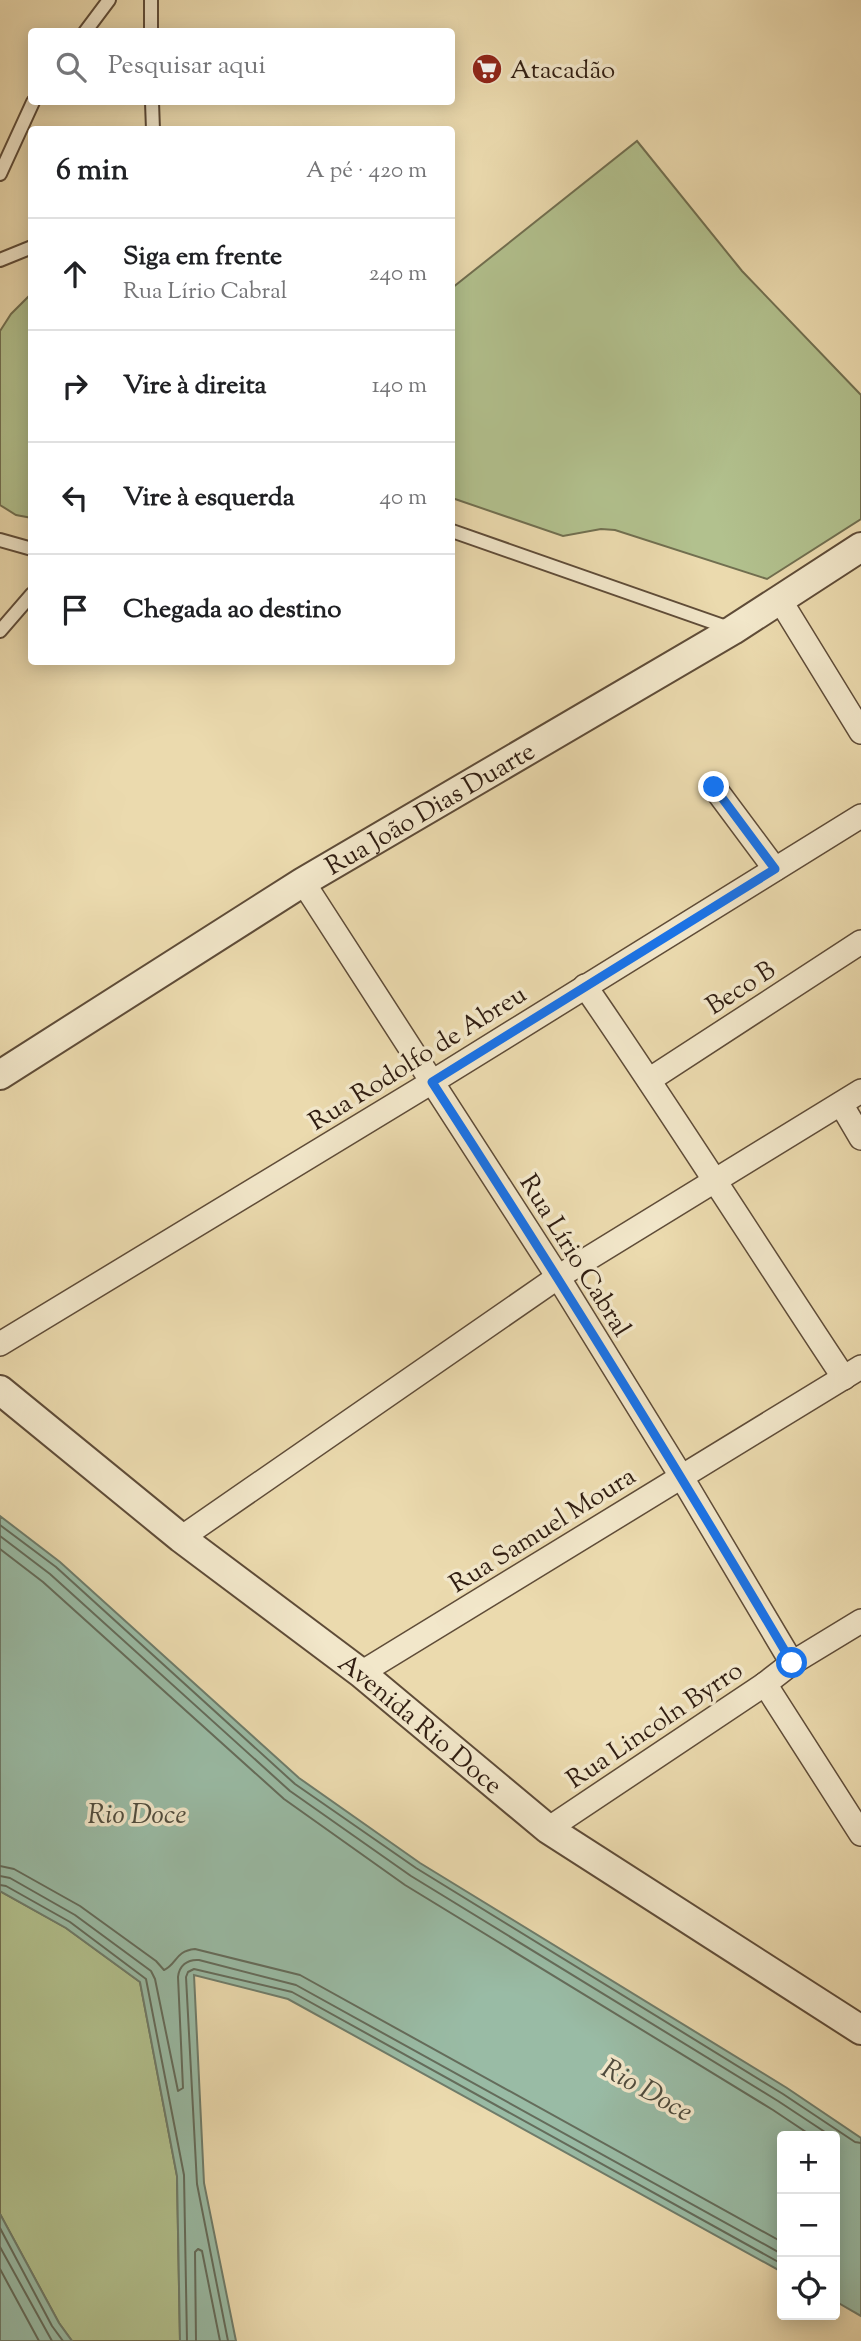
<!DOCTYPE html>
<html lang="pt">
<meta charset="utf-8">
<style>
:root{--surface:#fff;--page:#f6f6f6;--text:#202124;--muted:#757577;--line:#e0e0e0}
body{margin:0;font-family:"Sorts Mill Goudy",serif;background:var(--page);color:var(--text)}
.controls{position:absolute;right:21px;bottom:21px;display:grid;overflow:hidden;border-radius:7px;box-shadow:0 4px 18px #0003}
.controls button{width:63px;height:63px;display:grid;place-items:center;padding:0;border:0;border-bottom:2px solid var(--line);background:var(--surface);color:var(--text);font:35px sans-serif}
.stop{position:absolute;width:21px;height:21px;margin:-16px;border:5px solid #1a73e8;border-radius:50%;background:#fff}
.stop.end{background:#1a73e8;border-color:#fff;box-shadow:0 2px 7px #0008}
.list{margin:0;padding:0;list-style:none}
h2{display:flex;justify-content:space-between;align-items:center;height:91px;margin:0;padding:0 28px;font-size:30px}
h2 small{font-size:23px;font-weight:400;color:var(--muted)}
.list li{display:grid;grid-template-columns:46px 1fr auto;gap:21px;align-items:center;box-sizing:border-box;height:112px;padding:0 28px;border-top:2px solid var(--line)}
.list b{display:block;font-size:26px;white-space:nowrap}
.list p{margin:0;font-size:23px;white-space:nowrap;color:var(--muted)}
.list em{font-size:23px;font-style:normal;color:var(--muted)}
.icon{flex:none;width:38px;height:38px;fill:none;stroke:currentColor;stroke-width:2;stroke-linecap:round;stroke-linejoin:round}
.map{position:relative;flex:none;width:861px;height:2341px;overflow:hidden}
.search{position:absolute;background:var(--surface);box-shadow:0 4px 18px #0003;left:28px;top:28px;width:427px;height:77px;display:flex;align-items:center;gap:18px;box-sizing:border-box;padding:0 24px;border-radius:7px;color:var(--muted);font-size:26px}
.panel{position:absolute;background:var(--surface);box-shadow:0 4px 18px #0003;left:28px;top:126px;width:427px;height:539px;border-radius:7px}
.map>svg:first-child{display:block}
.green{fill:#b2c18e;stroke:#716f50;stroke-width:2}
.water{fill:#99bba5;stroke:#6f7c6a;stroke-width:2}
.lines{fill:none;stroke-linecap:round;stroke-linejoin:round}
.shore{stroke:#646c5b;stroke-width:2}
.service-casing{stroke:#5f4c38;stroke-width:16}
.minor-casing{stroke:#5f4c38;stroke-width:26}
.tertiary-casing{stroke:#5f4c38;stroke-width:32}
.service{stroke:#f2e7ca;stroke-width:12}
.minor{stroke:#f2e7ca;stroke-width:23}
.tertiary{stroke:#f2e7ca;stroke-width:28}
.route{stroke:#1a73e8;stroke-width:9}
.labels{text-anchor:middle;stroke-width:7;stroke-linejoin:round;paint-order:stroke}
.poi-label{font-size:26px;fill:#301d11;stroke:#f2e7ca;text-anchor:start}
.street-label{font-size:26px;fill:#301d11;stroke:#f2e7ca}
.water-label{font-size:28px;font-style:italic;fill:#504c3d;stroke:#f2e7ca}
</style>
<div class="map">
<svg width="861" height="2341" viewBox="0 0 861 2341">
<rect width="100%" height="100%" fill="#ebdaae"/>
<filter id="stains"><feTurbulence type="fractalNoise" baseFrequency=".00286" numOctaves="4"/><feColorMatrix values="0 0 0 0 .2 0 0 0 0 .09 0 0 0 0 .02 0 0 0 .5 -.17"/></filter>
<radialGradient id="worn" r=".72"><stop offset=".6" stop-color="#630" stop-opacity="0"/><stop offset="1" stop-color="#630" stop-opacity=".3"/></radialGradient>
<g class="green">
<path d="M637 141 742 271 861 395V519L767 579 615 530 601 529 563 536 452 498V288Z"/>
<path d="M31 294 32 518 16 515 0 505V331L11 314Z"/>
<path d="M0 1891 66 1928 140 1982 177 2176 180 2341H72L59 2323 0 2214Z"/>
</g>
<g class="water">
<path d="M0 1516 60 1562 299 1778 420 1863 787 2088 861 2138V2316L835 2301V2136H782V2272L288 1999 194 1975 204 2183 236 2341H180L177 2176 140 1982 66 1928 0 1891Z"/>
<path d="M0 2214 59 2323 72 2341H0Z"/>
</g>
<g class="lines">
<g class="shore">
<path d="M0 1525 56 1567 295 1784 416 1868 783 2094 855 2142 861 2143"/>
<path d="M0 1536 50 1574 290 1791 411 1876 778 2101 831 2136"/>
<path d="M0 1549 43 1582 284 1799 405 1885 773 2110 812 2136"/>
<path d="M0 1866 14 1869 80 1906 156 1961 164 1970C177 1964 175 1951 195 1949L300 1975 782 2242"/>
<path d="M0 1876 10 1878 75 1915 151 1971 155 1979 178 2091 183 2088 178 1977C179 1966 187 1959 199 1960L296 1985 782 2254"/>
<path d="M0 1885 6 1886 70 1922 146 1979 184 2175 187 2341"/>
<path d="M0 2228 52 2326 63 2341"/>
<path d="M0 2247 52 2341"/>
<path d="M0 2269 39 2341"/>
<path d="M196 2341 195 2252 198 2249 202 2251 220 2341"/>
<path d="M228 2341 197 2184 186 1977 188 1972 194 1969 292 1992 782 2264"/>
</g>
<g class="service-casing">
<g id="service">
<path d="M151 0V32"/>
<path d="M85 32 109 0"/>
<path d="M152 102 153 130"/>
<path d="M0 174 33 102"/>
<path d="M0 260 32 247"/>
<path d="M452 531 729 628"/>
<path d="M0 540 32 549"/>
<path d="M0 631 32 594"/>
</g>
</g>
<g class="minor-casing">
<g id="minor">
<path d="M780 600 861 732"/>
<path d="M714 787 775 869"/>
<path d="M303 882 558 1277 681 1476 792 1663"/>
<path d="M585 986C674 1115 757 1247 844 1378"/>
<path d="M649 1080 861 942"/>
<path d="M841 1104 861 1138"/>
<path d="M0 1344 432 1082 861 816"/>
<path d="M181 1538 558 1277 861 1091"/>
<path d="M361 1673 861 1367"/>
<path d="M765 1684 861 1834"/>
<path d="M548 1829 765 1684 792 1663 861 1621"/>
</g>
</g>
<g class="tertiary-casing">
<g id="tertiary">
<path id="s1" d="M0 1075 303 882 733 630 861 547"/>
<path id="s2" d="M0 1390 181 1538 361 1673 548 1829 861 2030"/>
</g>
</g>
<use href="#service" class="service"/>
<use href="#minor" class="minor"/>
<use href="#tertiary" class="tertiary"/>
</g>
<g class="lines">
<path class="route" d="M714 787 775 869 432 1082C556 1273 676 1466 792 1663"/>
</g>
<defs>
<g id="supermarket-disc" transform="scale(1.575)"><circle r="9.5" fill="#8f2418" stroke="#f2e7ca"/><path d="M-6-5.5h2.5l.6 2H6L4.5 2H-2.5L-4.4-4H-6ZM-1.5 3.2a1.3 1.3 0 1 0 .1 0ZM3 3.2a1.3 1.3 0 1 0 .1 0Z" fill="#fff"/></g>
</defs>
<g fill-rule="evenodd">
<use href="#supermarket-disc" x="487" y="69"/>
</g>
<g class="labels">
<g class="poi-label">
<text x="510" y="78">Atacadão</text>
</g>
<g class="street-label">
<text dy="9" stroke="none"><textPath href="#s1" startOffset="506">Rua João Dias Duarte</textPath></text>
<text transform="translate(740 987) rotate(-33)" y="9">Beco B</text>
<text transform="translate(417 1057) rotate(-32)" y="9">Rua Rodolfo de Abreu</text>
<text transform="translate(576 1255) rotate(58)" y="9">Rua Lírio Cabral</text>
<text transform="translate(542 1529) rotate(-32)" y="9">Rua Samuel Moura</text>
<text dy="9" stroke="none"><textPath href="#s2" startOffset="537">Avenida Rio Doce</textPath></text>
<text transform="translate(654 1724) rotate(-34)" y="9">Rua Lincoln Byrro</text>
</g>
<g class="water-label">
<text x="137" y="1823">Rio Doce</text>
<text transform="translate(648 2089) rotate(29)" y="10">Rio Doce</text>
</g>
</g>
<rect width="100%" height="100%" filter="url(#stains)"/>
<rect width="100%" height="100%" fill="url(#worn)"/>
</svg>
<div class="controls">
<button>+</button>
<button>−</button>
<button><svg class="icon" aria-label="locate" viewBox="0 0 24 24"><circle cx="12" cy="12" r="6"/><path d="M12 2v4M12 18v4M2 12h4M18 12h4"/></svg></button>
</div>
<div class="stop" style="left:792px;top:1663px"></div>
<div class="stop end" style="left:714px;top:787px"></div>
<div class="search"><svg class="icon" aria-label="search" viewBox="0 0 24 24"><circle cx="10" cy="10" r="6"/><path d="M15 15l6 6"/></svg>Pesquisar aqui</div>
<section class="panel">
<h2>6 min<small>A pé · 420 m</small></h2>
<ul class="list">
<li><svg class="icon" aria-label="ahead" viewBox="0 0 24 24"><path d="M12 20V5M6 11l6-6 6 6"/></svg><div><b>Siga em frente</b><p>Rua Lírio Cabral</p></div><em>240 m</em></li>
<li><svg class="icon" aria-label="right" viewBox="0 0 24 24"><path d="M7 20v-9h11M14 6l5 5-5 5"/></svg><div><b>Vire à direita</b></div><em>140 m</em></li>
<li><svg class="icon" aria-label="left" viewBox="0 0 24 24"><path d="M17 20v-9H6M10 6l-5 5 5 5"/></svg><div><b>Vire à esquerda</b></div><em>40 m</em></li>
<li><svg class="icon" aria-label="arrive" viewBox="0 0 24 24"><path d="M6 21V4h12l-3 4 3 4H6"/></svg><div><b>Chegada ao destino</b></div></li>
</ul>
</section>
</div>
